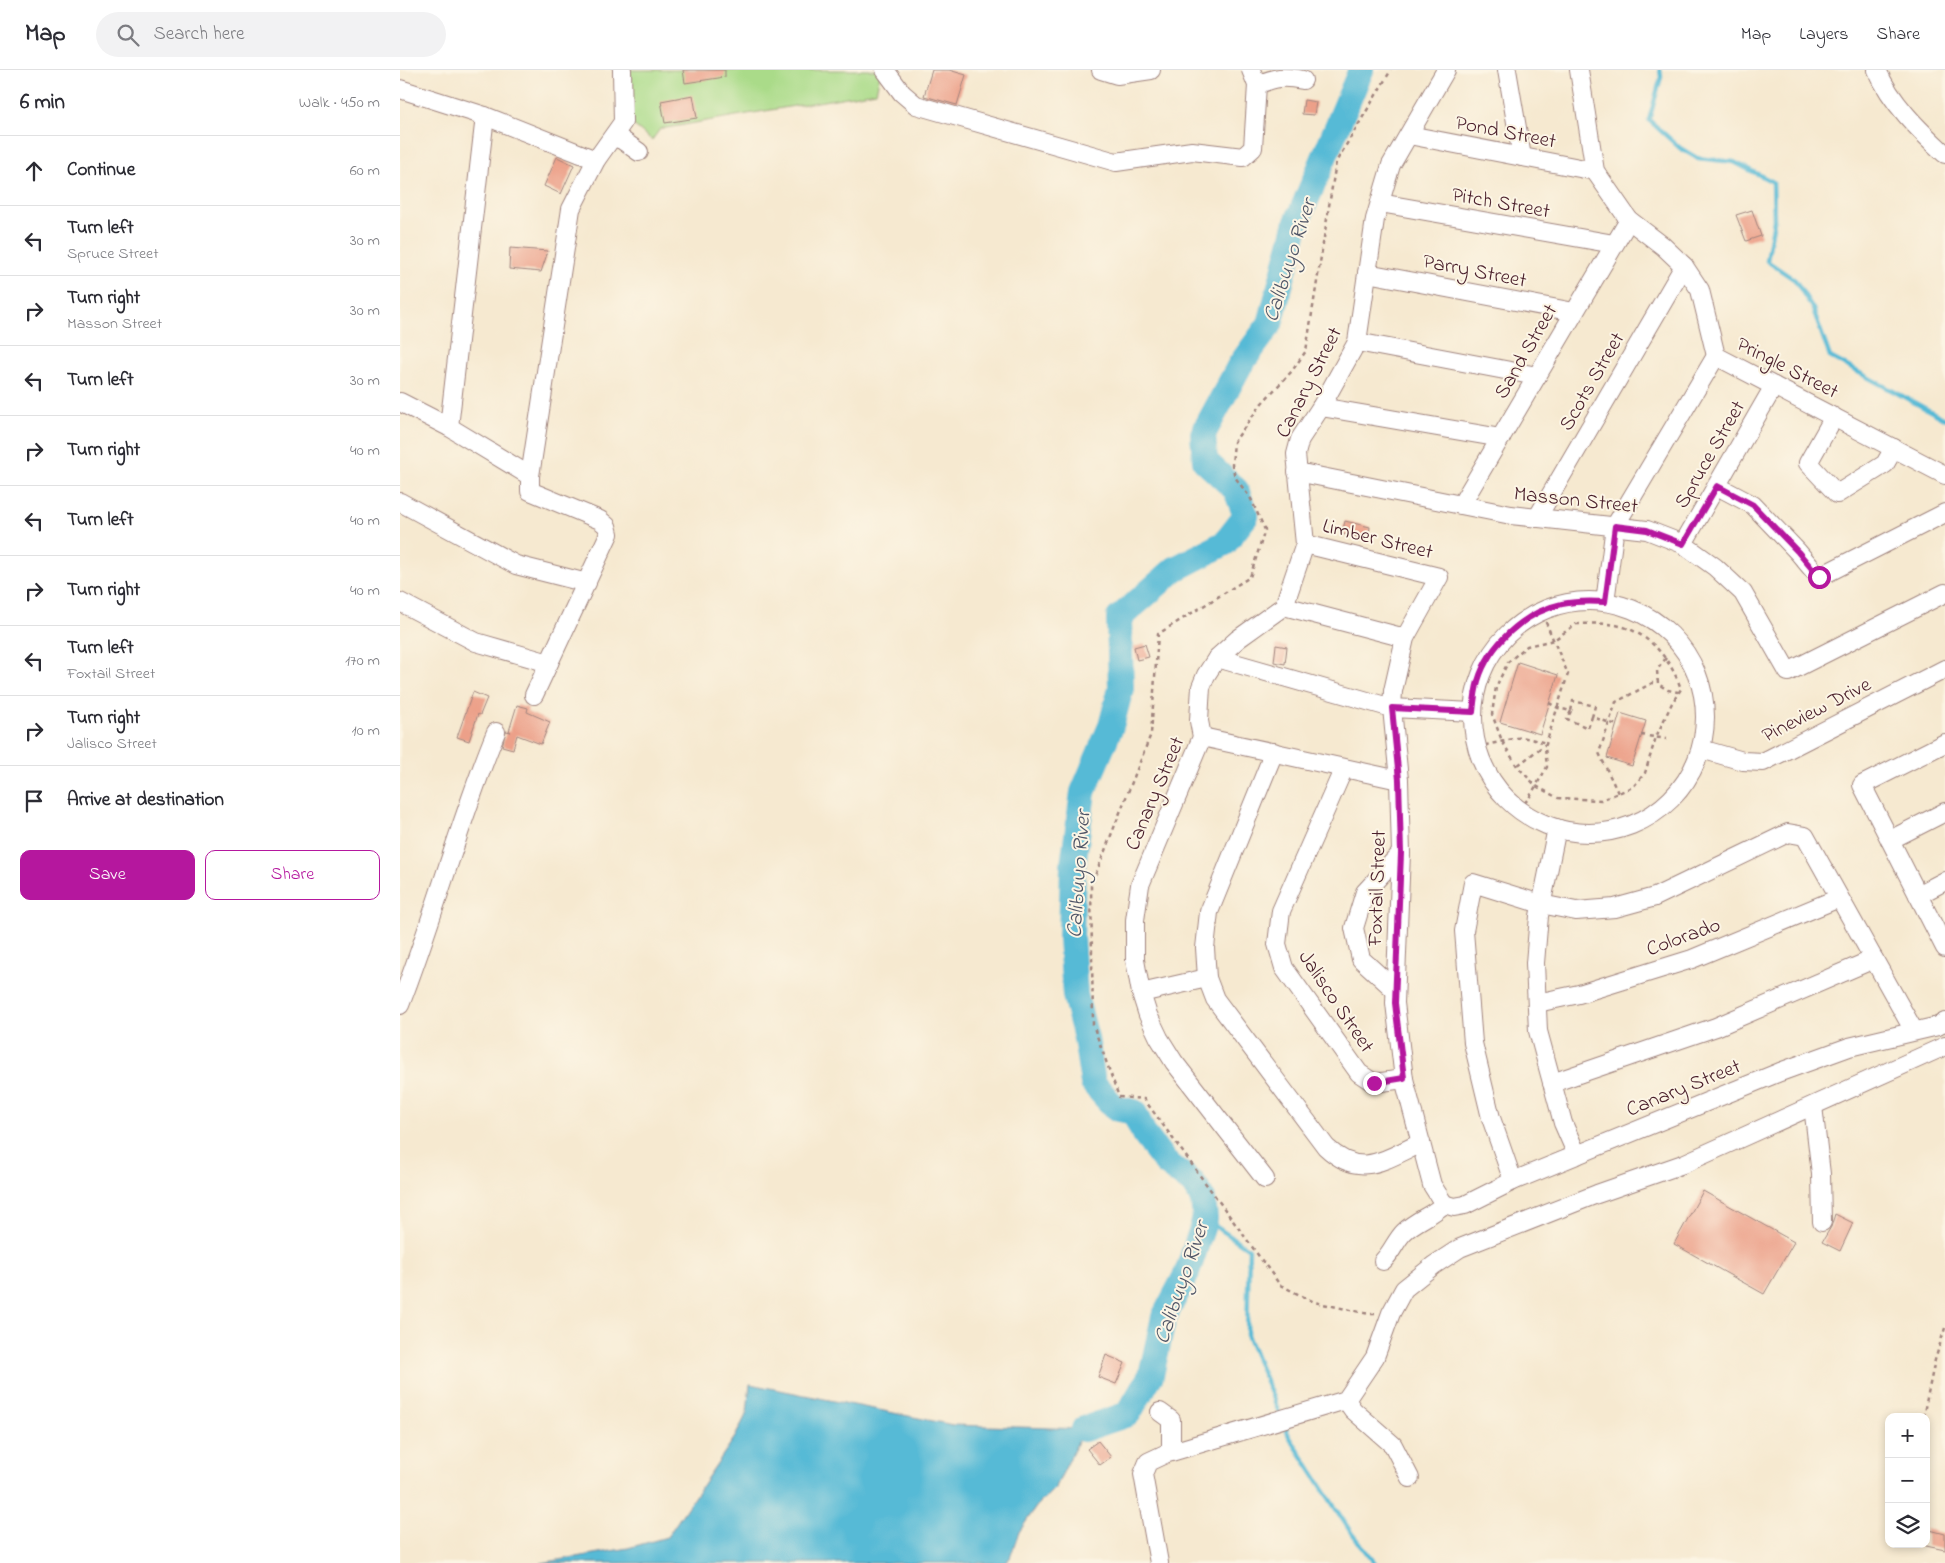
<!DOCTYPE html>
<meta charset="utf-8">
<style>
:root{--surface:#fff;--page:#f2f2f3;--text:#2b2b33;--muted:#7c7c81;--line:#e1e1e2;--accent:#b5179e}
body{margin:0;font-family:"Indie Flower",sans-serif;background:var(--page);color:var(--text)}
.controls{position:absolute;right:15px;bottom:15px;display:grid;overflow:hidden;border-radius:10px;box-shadow:0 2px 8px #0003}
.controls button{width:45px;height:45px;display:grid;place-items:center;padding:0;border:0;border-bottom:1px solid var(--line);background:var(--surface);color:var(--text);font:25px sans-serif}
.stop{position:absolute;width:15px;height:15px;margin:-11px;border:4px solid #b5179e;border-radius:50%;background:#fff}
.stop.end{background:#b5179e;border-color:#fff;box-shadow:0 1px 5px #0008}
.list{margin:0;padding:0;list-style:none}
h2{display:flex;justify-content:space-between;align-items:center;height:65px;margin:0;padding:0 20px;font-size:21px}
h2 small{font-size:16px;font-weight:400;color:var(--muted)}
.list li{display:grid;grid-template-columns:32px 1fr auto;gap:15px;align-items:center;box-sizing:border-box;height:70px;padding:0 20px;border-top:1px solid var(--line)}
.list b{display:block;font-size:19px;white-space:nowrap}
.list p{margin:0;font-size:16px;white-space:nowrap;color:var(--muted)}
.list em{font-size:16px;font-style:normal;color:var(--muted)}
.actions{display:flex;gap:10px;padding:15px 20px}
.actions a{flex:1;padding:11px 0;border:1px solid var(--accent);border-radius:10px;text-align:center;font-size:18px;color:var(--accent)}
.actions .main{background:var(--accent);color:#fff}
.icon{flex:none;width:28px;height:28px;fill:none;stroke:currentColor;stroke-width:2;stroke-linecap:round;stroke-linejoin:round}
.map{position:relative;flex:none;width:1545px;height:1493px;overflow:hidden}
header{display:flex;align-items:center;gap:30px;box-sizing:border-box;height:70px;padding:0 25px;background:var(--surface);border-bottom:1px solid var(--line)}
header strong{font-size:24px}
nav{display:flex;gap:28px;margin-inline-start:auto;font-size:18px}
.search{width:350px;height:45px;background:var(--page);display:flex;align-items:center;gap:12px;box-sizing:border-box;padding:0 18px;border-radius:28px;color:var(--muted);font-size:19px}
main{display:flex}
aside{flex:1;background:var(--surface)}
.map>svg:first-child{display:block}
.green{fill:#aadb89;stroke:#7a7d5a}
.water{fill:#57bad6;stroke:#506c80}
.lines{fill:none;stroke-linecap:round;stroke-linejoin:round}
.stream{stroke:#57bad6;stroke-width:4.5}
.river{stroke:#57bad6;stroke-width:26}
.building{fill:#eca089}
.minor-casing{stroke:#a0847e;stroke-width:20}
.path{stroke:#a0847e;stroke-width:2.5;stroke-dasharray:4 4;stroke-linecap:butt}
.minor{stroke:#fff;stroke-width:18}
.route{stroke:#b5179e;stroke-width:6}
.labels{text-anchor:middle;stroke-width:4;stroke-linejoin:round;paint-order:stroke}
.street-label{font-size:21px;fill:#4a1f2b;stroke:#fcf5e5}
.water-label{font-size:22px;font-style:italic;fill:#4f5567;stroke:#fcf5e5}
</style>
<header>
<strong>Map</strong>
<div class="search"><svg class="icon" aria-label="search" viewBox="0 0 24 24"><circle cx="10" cy="10" r="6"/><path d="M15 15l6 6"/></svg>Search here</div>
<nav><a>Map</a><a>Layers</a><a>Share</a></nav>
</header>
<main>
<aside>
<h2>6 min<small>Walk · 450 m</small></h2>
<ul class="list">
<li><svg class="icon" aria-label="ahead" viewBox="0 0 24 24"><path d="M12 20V5M6 11l6-6 6 6"/></svg><div><b>Continue</b></div><em>60 m</em></li>
<li><svg class="icon" aria-label="left" viewBox="0 0 24 24"><path d="M17 20v-9H6M10 6l-5 5 5 5"/></svg><div><b>Turn left</b><p>Spruce Street</p></div><em>30 m</em></li>
<li><svg class="icon" aria-label="right" viewBox="0 0 24 24"><path d="M7 20v-9h11M14 6l5 5-5 5"/></svg><div><b>Turn right</b><p>Masson Street</p></div><em>30 m</em></li>
<li><svg class="icon" aria-label="left" viewBox="0 0 24 24"><path d="M17 20v-9H6M10 6l-5 5 5 5"/></svg><div><b>Turn left</b></div><em>30 m</em></li>
<li><svg class="icon" aria-label="right" viewBox="0 0 24 24"><path d="M7 20v-9h11M14 6l5 5-5 5"/></svg><div><b>Turn right</b></div><em>40 m</em></li>
<li><svg class="icon" aria-label="left" viewBox="0 0 24 24"><path d="M17 20v-9H6M10 6l-5 5 5 5"/></svg><div><b>Turn left</b></div><em>40 m</em></li>
<li><svg class="icon" aria-label="right" viewBox="0 0 24 24"><path d="M7 20v-9h11M14 6l5 5-5 5"/></svg><div><b>Turn right</b></div><em>40 m</em></li>
<li><svg class="icon" aria-label="left" viewBox="0 0 24 24"><path d="M17 20v-9H6M10 6l-5 5 5 5"/></svg><div><b>Turn left</b><p>Foxtail Street</p></div><em>170 m</em></li>
<li><svg class="icon" aria-label="right" viewBox="0 0 24 24"><path d="M7 20v-9h11M14 6l5 5-5 5"/></svg><div><b>Turn right</b><p>Jalisco Street</p></div><em>10 m</em></li>
<li><svg class="icon" aria-label="arrive" viewBox="0 0 24 24"><path d="M6 21V4h12l-3 4 3 4H6"/></svg><div><b>Arrive at destination</b></div></li>
</ul>
<div class="actions"><a class="main">Save</a><a>Share</a></div>
</aside>
<div class="map">
<svg width="1545" height="1493" viewBox="0 0 1545 1493">
<rect width="100%" height="100%" fill="#fcf5e5"/>
<filter id="ink" filterUnits="userSpaceOnUse"><feTurbulence type="fractalNoise" baseFrequency=".02" numOctaves="2"/><feDisplacementMap in="SourceGraphic" scale="10" xChannelSelector="R" yChannelSelector="G"/><feConvolveMatrix kernelMatrix="1 2 1 2 8 2 1 2 1" color-interpolation-filters="sRGB"/></filter>
<filter id="wash" filterUnits="userSpaceOnUse"><feTurbulence type="fractalNoise" baseFrequency=".0096" numOctaves="4" result="noise"/><feDisplacementMap in="SourceGraphic" scale="20" xChannelSelector="R" yChannelSelector="G"/><feGaussianBlur stdDeviation="1.12" result="paint"/><feColorMatrix in="noise" values="0 0 0 0 0 0 0 0 0 0 0 0 0 0 0 0 0 1.4 0 .05"/><feComposite in="paint" operator="in"/></filter>
<g filter="url(#wash)">
<rect width="100%" height="100%" fill="#f6e9d0"/>
<path class="green" d="M230 0H476L480 5 476 22 260 59 252 70 232 54Z"/>
<path class="water" d="M350 1314 553 1355 684 1359 656 1417 636 1437 619 1462 610 1488 604 1493H141L228 1478 267 1467 335 1367 347 1343Z"/>
<g class="lines">
<g class="stream">
<path d="M1260 0 1261 7 1249 50 1280 78 1297 88 1334 92 1373 112 1374 150 1367 191 1395 210 1413 239 1430 287 1545 349"/>
<path d="M805 1149 849 1179 847 1265 880 1345"/>
<path d="M883 1352 889 1366 952 1464 975 1493"/>
</g>
<path class="river" d="M684 1359 728 1344 751 1305 764 1247 787 1203 805 1149 803 1129 793 1113 766 1093 744 1064 734 1042 715 1038 693 1013 686 968 675 925 671 868 673 795 683 722 711 656 721 618 719 548 775 499 825 473 846 446 836 420 805 391 803 364 840 295 870 254 897 152 961 0"/>
</g>
<g id="blocks">
<g class="building">
<path d="M283 0H325V7L285 13Z"/>
<path d="M532 0H549L566 5 557 35 524 26Z"/>
<path d="M293 25 297 48 265 53 261 31Z"/>
<path d="M904 30 916 32 914 45 902 44Z"/>
<path d="M157 87 174 95 161 124 144 116Z"/>
<path d="M1352 140 1361 166 1346 171 1336 145Z"/>
<path d="M110 178 148 181 141 202 109 199Z"/>
<path d="M945 451 970 457 968 470 942 464Z"/>
<path d="M745 574 749 587 737 590 734 577Z"/>
<path d="M876 575 887 577 885 594 874 592Z"/>
<path d="M1118 592 1158 605 1140 664 1100 652Z"/>
<path d="M73 622 87 628 80 645 78 644 69 671 57 667Z"/>
<path d="M117 635 128 638 127 642 150 652 141 674 117 665 113 679 102 676 106 661 111 662 109 661Z"/>
<path d="M1220 643 1246 651 1232 696 1207 688Z"/>
<path d="M1303 1121 1394 1172 1364 1224 1274 1174Z"/>
<path d="M1435 1144 1453 1153 1440 1181 1422 1172 1431 1157Z"/>
<path d="M706 1285 725 1293 716 1314 698 1307Z"/>
<path d="M698 1371 711 1387 700 1395 687 1379Z"/>
<path d="M1526 1459 1545 1464V1480L1526 1476Z"/>
</g>
</g>
</g>
<g filter="url(#ink)">
<use href="#blocks" fill-opacity="0" stroke="#a0847e" stroke-width="1"/>
<g class="lines">
<g class="minor-casing">
<g id="minor">
<path d="M485 0 502 23 516 35 716 92 792 81 843 87 853 78 857 15 851 0"/>
<path d="M701 0 717 5 751 0"/>
<path d="M1107 0 1122 87"/>
<path d="M1179 0 1195 101 1229 150 1263 176 1284 196 1300 220 1316 286 1545 405"/>
<path d="M1477 0C1491 33 1519 60 1545 84"/>
<path d="M857 15C876 7 883 6 903 10"/>
<path d="M0 19 85 46 196 90"/>
<path d="M1009 65 1195 101"/>
<path d="M213 67 222 70 239 82"/>
<path d="M980 133 1214 174"/>
<path d="M967 203 1174 242"/>
<path d="M957 272 1137 306"/>
<path d="M0 332 49 357 130 406"/>
<path d="M921 337 1101 368"/>
<path d="M1434 347 1408 393 1437 424 1485 394 1494 378"/>
<path d="M49 357 85 46"/>
<path d="M897 402 1111 445 1247 460 1283 474 1315 497 1343 523 1388 602 1545 523"/>
<path d="M1317 416 1353 435 1398 482 1419 507 1545 443"/>
<path d="M0 432 116 495 187 513"/>
<path d="M1061 435 1229 150"/>
<path d="M1137 448 1284 196"/>
<path d="M905 474 1039 507 1005 568 993 621 992 638 999 710 1001 783 995 933 1004 1009 1032 1115 1044 1134"/>
<path d="M1283 474 1374 316"/>
<circle cx="1189" cy="647" r="116"/>
<path d="M0 532 76 572 149 593"/>
<path d="M1205 532 1215 456 1316 286"/>
<path d="M884 536 1005 568"/>
<path d="M817 588 992 638 1073 642"/>
<path d="M134 625 209 464 207 456 200 450 130 421V406L171 139 196 90 223 52 222 0"/>
<path d="M802 667 999 710"/>
<path d="M1545 673 1462 715 1545 878"/>
<path d="M1301 679 1343 691 1363 692 1545 599"/>
<path d="M874 682 809 842 805 878 807 908 815 929 926 1077C961 1110 985 1089 1021 1073"/>
<path d="M944 698 881 841 877 874 884 898 959 1003 974 1013 1004 1009"/>
<path d="M1157 758 1139 846 1135 893 1138 961 1163 1053 1177 1085"/>
<path d="M1490 770 1545 742"/>
<path d="M1518 825 1545 811"/>
<path d="M995 920 961 889 954 858 965 822 1001 783"/>
<path d="M741 923 807 908"/>
<path d="M1137 933 1179 924 1292 889 1439 828"/>
<path d="M0 935C35 845 59 751 96 662"/>
<path d="M1152 1013 1316 957 1474 889"/>
<path d="M1413 1036 1421 1104 1422 1152"/>
<path d="M865 1109 774 992 759 968 748 945 741 923 735 890V850L740 815 802 667 799 651 800 633 801 617 806 605 817 588 838 569 884 536 905 474 896 384 900 369 921 337 957 272 975 149 991 95 1046 0"/>
<path d="M1113 1111 1091 1048 1073 973 1064 861 1073 813 1141 834 1176 841 1215 838 1255 827 1388 763 1405 766 1514 961"/>
<path d="M1044 1134 1054 1137 1065 1135 1113 1111 1380 1002 1449 977 1538 956 1545 952"/>
<path d="M983 1191C992 1182 996 1170 1004 1162 1016 1150 1032 1146 1044 1134"/>
<path d="M946 1330 953 1340 993 1375 1010 1408"/>
<path d="M760 1342 771 1350V1382"/>
<path d="M759 1493 743 1404 748 1392 765 1384 946 1330 975 1287 991 1243 1004 1219 1034 1195 1060 1178 1197 1124 1283 1094 1545 976"/>
</g>
</g>
<g class="path">
<path d="M1176 554C1186 554 1197 553 1207 554 1243 556 1270 586 1281 619L1272 633 1256 667 1245 703 1233 717 1201 730 1158 728 1136 716 1117 696 1102 671 1092 644 1096 617 1108 592 1127 576 1154 570Z"/>
<path d="M1266 588 1257 600 1258 614 1268 620 1278 622"/>
<path d="M1149 633 1158 638 1171 641 1173 631 1195 636 1192 647 1217 655"/>
<path d="M1171 641 1167 649 1188 658 1192 647"/>
<path d="M1241 665 1267 669"/>
<path d="M1077 677 1122 667 1147 673 1117 696"/>
<path d="M1218 723 1199 683 1216 632 1258 610"/>
<path d="M1119 739 1129 728 1147 697 1145 677 1168 604 1141 541"/>
<path d="M975 1244H969L914 1232 880 1215 744 1029 719 1027 693 955 691 816 751 664 758 564 850 507 865 460 851 429 835 407 832 395 834 372 862 333 892 301 906 281 936 92 991 0"/>
<path d="M1523 1347 1535 1290 1545 1258"/>
</g>
<use href="#minor" class="minor"/>
</g>
</g>
<g class="lines" filter="url(#ink)">
<path class="route" d="M974 1013 1004 1008 995 933 1001 783 999 710 992 638 1073 642C1074 632 1075 621 1078 611 1089 574 1125 542 1162 534 1176 531 1190 531 1205 532L1215 456 1247 460 1283 474 1317 416 1353 435 1398 482 1419 507"/>
</g>
<g class="labels">
<g class="street-label">
<text transform="translate(1106 61) rotate(11)" y="7">Pond Street</text>
<text transform="translate(1101 132) rotate(10)" y="7">Pitch Street</text>
<text transform="translate(1075 200) rotate(11)" y="7">Parry Street</text>
<text transform="translate(1125 281) rotate(-60)" y="7">Sand Street</text>
<text transform="translate(1388 297) rotate(27)" y="7">Pringle Street</text>
<text transform="translate(1191 311) rotate(-60)" y="7">Scots Street</text>
<text transform="translate(908 312) rotate(-63)" y="7">Canary Street</text>
<text transform="translate(1309 384) rotate(-60)" y="7">Spruce Street</text>
<text transform="translate(1176 429) rotate(6)" y="7">Masson Street</text>
<text transform="translate(978 468) rotate(14)" y="7">Limber Street</text>
<text transform="translate(1416 639) rotate(-27)" y="7">Pineview Drive</text>
<text transform="translate(754 723) rotate(-67)" y="7">Canary Street</text>
<text transform="translate(976 818) rotate(-88)" y="7">Foxtail Street</text>
<text transform="translate(1283 866) rotate(-20)" y="7">Colorado</text>
<text transform="translate(937 931) rotate(56)" y="7">Jalisco Street</text>
<text transform="translate(1283 1017) rotate(-22)" y="7">Canary Street</text>
</g>
<g class="water-label">
<text transform="translate(888 190) rotate(-72)" y="8">Calibuyo River</text>
<text transform="translate(677 804) rotate(-86)" y="8">Calibuyo River</text>
<text transform="translate(780 1212) rotate(-71)" y="8">Calibuyo River</text>
</g>
</g>
</svg>
<div class="controls">
<button>+</button>
<button>−</button>
<button><svg class="icon" aria-label="layers" viewBox="0 0 24 24"><path d="M12 4l9 5-9 5-9-5zM3 14l9 5 9-5"/></svg></button>
</div>
<div class="stop" style="left:1419px;top:507px"></div>
<div class="stop end" style="left:974px;top:1013px"></div>
</div>
</main>
